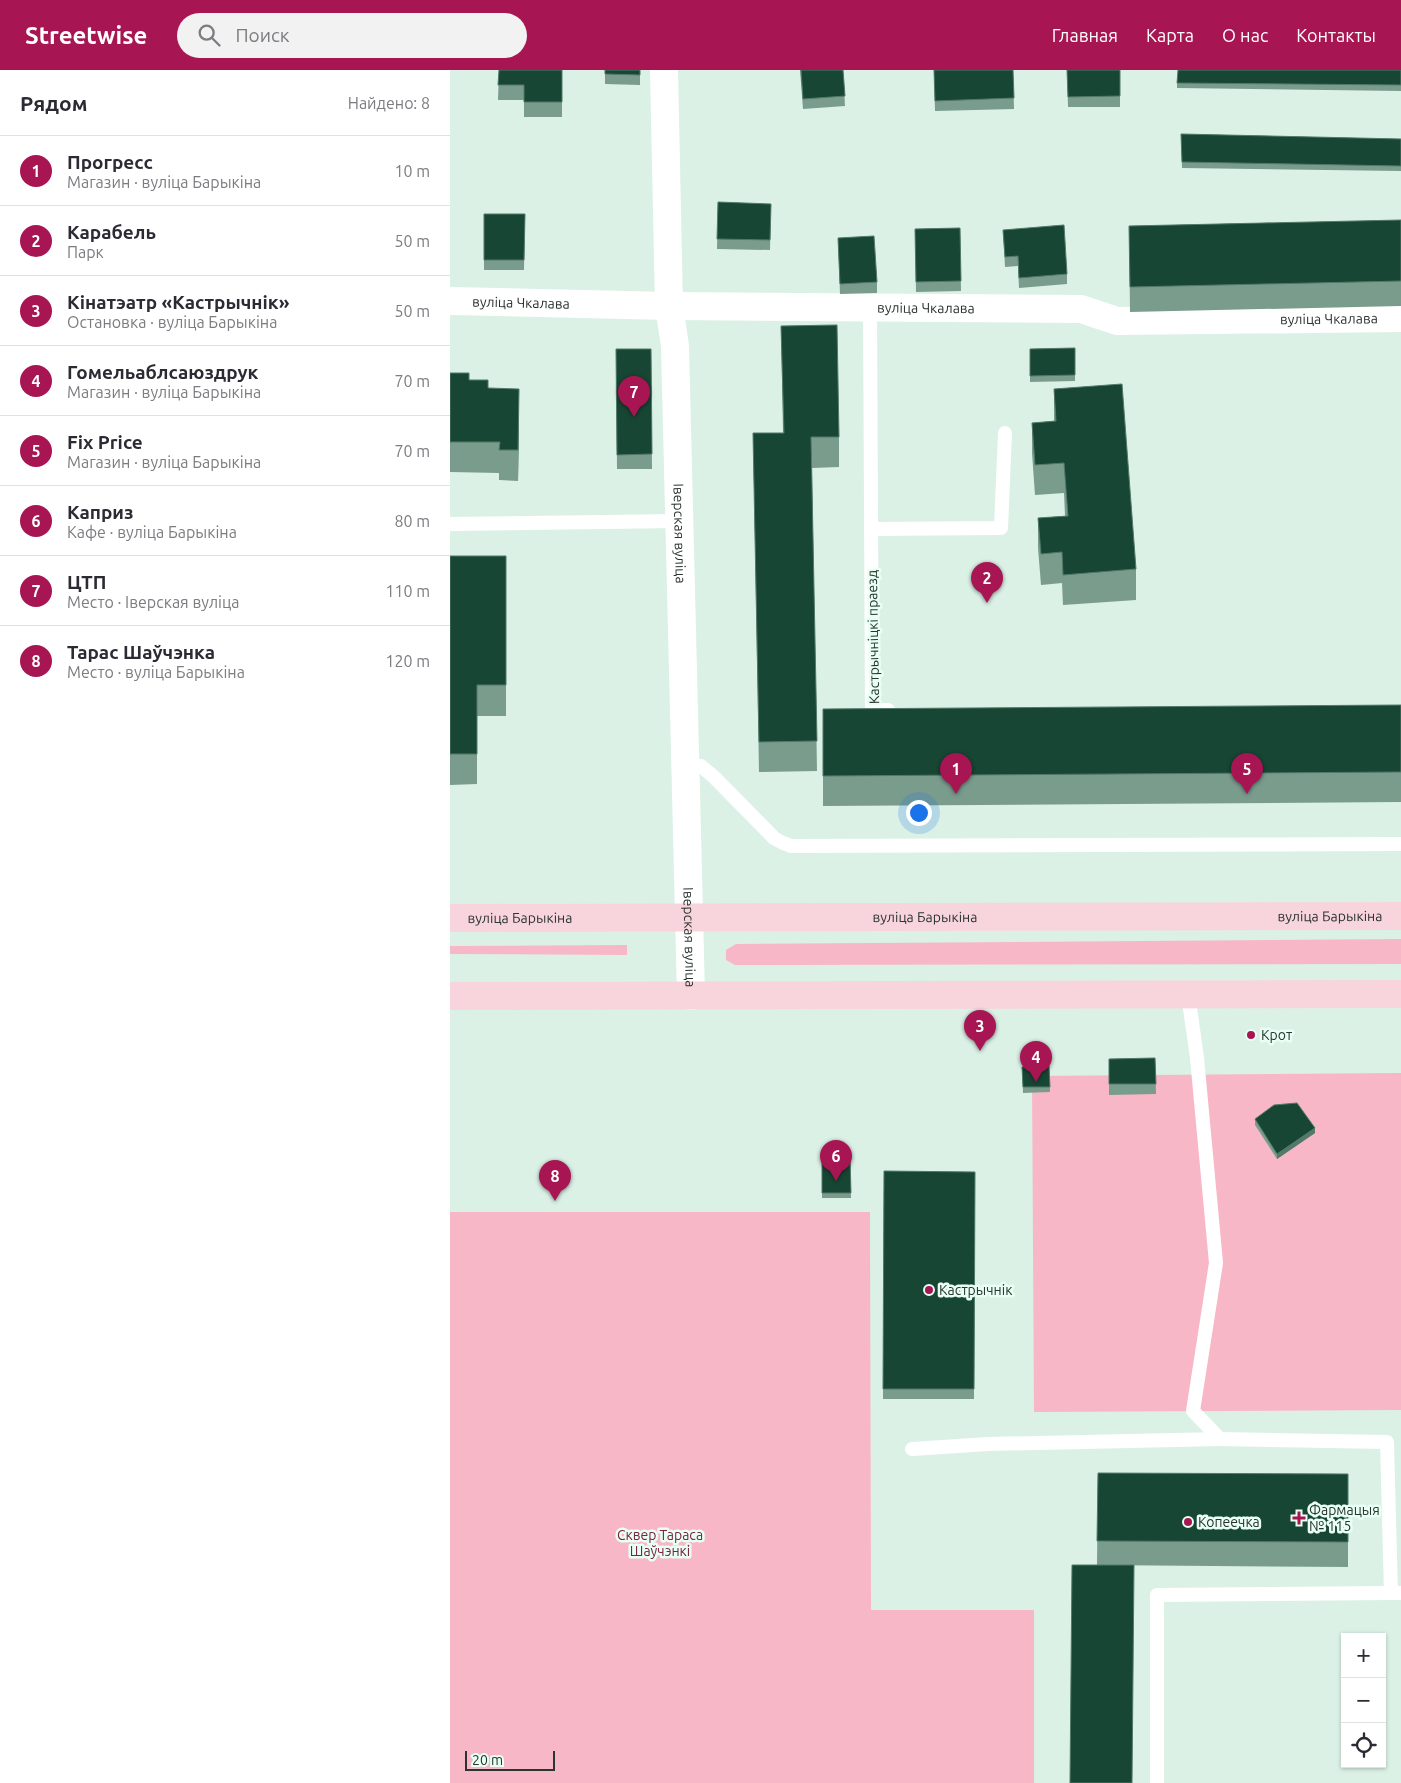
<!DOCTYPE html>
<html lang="ru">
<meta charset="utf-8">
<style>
:root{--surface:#fff;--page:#f2f2f3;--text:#2b2b33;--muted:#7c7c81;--line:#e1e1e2;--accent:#a71652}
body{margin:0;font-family:Ubuntu,sans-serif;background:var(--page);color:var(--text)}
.controls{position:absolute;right:15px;bottom:15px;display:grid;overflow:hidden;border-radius:0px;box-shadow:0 1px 4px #0004}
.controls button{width:45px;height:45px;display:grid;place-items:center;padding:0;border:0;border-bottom:1px solid var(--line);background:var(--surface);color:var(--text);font:25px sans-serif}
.scale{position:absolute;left:15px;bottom:12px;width:90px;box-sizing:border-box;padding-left:5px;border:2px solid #2b3430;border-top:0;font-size:14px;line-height:18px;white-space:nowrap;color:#2b3430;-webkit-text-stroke:4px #e8fff4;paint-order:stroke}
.you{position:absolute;left:468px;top:742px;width:18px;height:18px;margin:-12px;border:4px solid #fff;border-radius:50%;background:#1a73e8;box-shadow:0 0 0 8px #1a73e833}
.badge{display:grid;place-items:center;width:32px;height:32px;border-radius:50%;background:var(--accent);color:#fff;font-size:16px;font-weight:700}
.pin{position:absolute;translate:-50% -41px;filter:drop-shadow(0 1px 2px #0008)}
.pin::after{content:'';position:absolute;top:26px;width:18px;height:15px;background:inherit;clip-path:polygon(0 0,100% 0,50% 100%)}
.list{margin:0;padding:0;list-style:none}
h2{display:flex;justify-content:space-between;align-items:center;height:65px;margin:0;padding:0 20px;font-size:21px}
h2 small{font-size:16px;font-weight:400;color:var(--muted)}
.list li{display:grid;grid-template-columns:32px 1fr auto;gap:15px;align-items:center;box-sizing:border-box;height:70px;padding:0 20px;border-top:1px solid var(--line)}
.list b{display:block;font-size:19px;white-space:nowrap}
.list p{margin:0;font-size:16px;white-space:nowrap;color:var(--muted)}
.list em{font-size:16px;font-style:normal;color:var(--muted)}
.icon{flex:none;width:28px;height:28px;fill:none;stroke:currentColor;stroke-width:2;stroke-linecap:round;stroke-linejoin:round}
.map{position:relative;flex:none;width:951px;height:1713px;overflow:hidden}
header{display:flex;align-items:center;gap:30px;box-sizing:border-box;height:70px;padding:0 25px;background:var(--accent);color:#fff}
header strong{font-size:24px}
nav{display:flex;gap:28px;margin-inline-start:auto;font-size:18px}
.search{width:350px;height:45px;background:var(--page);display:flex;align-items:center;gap:12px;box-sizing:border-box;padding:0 18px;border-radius:28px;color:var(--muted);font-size:19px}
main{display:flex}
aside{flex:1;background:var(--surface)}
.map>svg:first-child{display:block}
.green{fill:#f8b7c6}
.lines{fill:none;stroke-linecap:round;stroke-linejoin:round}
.service{stroke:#fff;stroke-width:14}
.minor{stroke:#fff;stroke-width:28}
.primary{stroke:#f8d5dd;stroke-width:28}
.wall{fill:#7a9c8d}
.shaded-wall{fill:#527969}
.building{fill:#184634;stroke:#527969}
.poi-dot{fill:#a71652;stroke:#e8fff4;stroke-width:2}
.labels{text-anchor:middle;stroke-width:5;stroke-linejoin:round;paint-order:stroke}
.street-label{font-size:14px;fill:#2b3430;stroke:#e8fff4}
.poi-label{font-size:14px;fill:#2b3430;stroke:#e8fff4;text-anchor:start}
.park-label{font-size:14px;fill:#7d2041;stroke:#e8fff4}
</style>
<header>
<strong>Streetwise</strong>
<div class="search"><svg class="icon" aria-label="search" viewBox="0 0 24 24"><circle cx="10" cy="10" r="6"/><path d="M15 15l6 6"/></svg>Поиск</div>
<nav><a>Главная</a><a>Карта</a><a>О нас</a><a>Контакты</a></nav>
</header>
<main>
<aside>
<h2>Рядом<small>Найдено: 8</small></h2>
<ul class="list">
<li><span class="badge">1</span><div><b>Прогресс</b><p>Магазин · вуліца Барыкіна</p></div><em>10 m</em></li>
<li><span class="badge">2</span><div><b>Карабель</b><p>Парк</p></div><em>50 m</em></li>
<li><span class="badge">3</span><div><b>Кінатэатр «Кастрычнік»</b><p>Остановка · вуліца Барыкіна</p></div><em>50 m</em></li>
<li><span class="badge">4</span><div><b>Гомельаблсаюздрук</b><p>Магазин · вуліца Барыкіна</p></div><em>70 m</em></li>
<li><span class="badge">5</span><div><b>Fix Price</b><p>Магазин · вуліца Барыкіна</p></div><em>70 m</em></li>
<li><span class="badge">6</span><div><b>Каприз</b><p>Кафе · вуліца Барыкіна</p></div><em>80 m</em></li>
<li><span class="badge">7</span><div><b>ЦТП</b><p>Место · Іверская вуліца</p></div><em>110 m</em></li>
<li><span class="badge">8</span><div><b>Тарас Шаўчэнка</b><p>Место · вуліца Барыкіна</p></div><em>120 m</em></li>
</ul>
</aside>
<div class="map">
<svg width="951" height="1713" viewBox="0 0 951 1713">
<rect width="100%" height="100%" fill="#dbf1e6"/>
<g class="green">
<path d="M951 869V894L285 895 276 890V880L286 874Z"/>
<path d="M177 875V885L0 884V876Z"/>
<path d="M951 1003V1340L584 1342 582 1006Z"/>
<path d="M0 1142H420L421 1540H584V1713H0Z"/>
</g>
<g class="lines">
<g class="service">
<path d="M420 238 422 640H438"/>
<path d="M0 454 230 451"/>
<path d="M421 459 551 458 555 363"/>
<path d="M236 693 251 696 264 707 324 768 333 773 341 776 951 774"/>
<path d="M770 1369 937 1372 941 1523H951"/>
<path d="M462 1379 538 1374 770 1369 743 1341 766 1193 747 988 738 924"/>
<path d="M707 1713V1525L941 1523"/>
</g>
<g class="minor">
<path id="s1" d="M214 0 219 236 225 276 241 926"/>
<path id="s2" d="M0 231 219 236 631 239 667 251 951 248"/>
</g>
<g class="primary">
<path id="s3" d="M0 848 951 846"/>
<path d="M0 926 951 924"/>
</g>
</g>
<g class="wall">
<path d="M49 0H112V47H74V30H48Z"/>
<path d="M155 0H190V15L155 14Z"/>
<path d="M350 0H393L395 36 353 39Z"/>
<path d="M484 0H563L564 39 485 41Z"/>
<path d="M617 0H670V37H618Z"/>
<path d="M951 0V21L727 18V13Z"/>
<path d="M731 64 951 69V101L732 98Z"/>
<path d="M268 132 321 134 320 180 267 179Z"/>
<path d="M34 144H75L74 200H34Z"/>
<path d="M951 150V236L680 242 679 156Z"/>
<path d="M510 158 511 221 466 222 465 159Z"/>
<path d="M553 160 617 204V214L569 218 568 196 555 197Z"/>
<path d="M388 168 427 212V223L390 224Z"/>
<path d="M331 256 389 367V397L362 398 367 701 309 702 303 363H333Z"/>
<path d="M625 278V311L580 312V279Z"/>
<path d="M166 279H201L202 399H167Z"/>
<path d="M0 303 38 318 69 349 68 411 49 410V403L0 402Z"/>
<path d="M604 319 686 499V530L613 535 612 513 591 515 588 478V448L615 446 614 423 585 425 582 383V353L604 351Z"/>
<path d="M0 486H56V646H27V714L0 715Z"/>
<path d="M951 635V732L373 736V639Z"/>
<path d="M705 988 706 1024 659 1025V989Z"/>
<path d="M599 996 600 1022 573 1023 572 997Z"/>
<path d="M805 1049 865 1063 827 1089 805 1055Z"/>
<path d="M372 1088H400L401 1128H372Z"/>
<path d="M434 1101 525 1102 524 1329H433Z"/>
<path d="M648 1403 898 1404V1497L647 1495Z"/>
</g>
<g class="shaded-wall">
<path d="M69 319V349L68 411V380Z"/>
<path d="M865 1058V1063L827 1089V1084Z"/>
</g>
<g class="building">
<path d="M49 0H112V32H74V15H48Z"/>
<path d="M155 0H190V5L155 4Z"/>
<path d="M351 0H393L395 26 353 29Z"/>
<path d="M484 0H563L564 28 485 31Z"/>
<path d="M617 0H670V26L618 27Z"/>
<path d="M728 0H951V15L727 13Z"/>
<path d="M731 64 951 69V96L732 92Z"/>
<path d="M268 132 321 134 320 170 267 169Z"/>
<path d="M34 144H75L74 190H34Z"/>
<path d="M951 150V211L680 217 679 156Z"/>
<path d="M614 155 617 204 569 208 568 186 555 187 553 160Z"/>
<path d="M510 158 511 211 466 212 465 159Z"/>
<path d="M424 166 427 212 390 214 388 168Z"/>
<path d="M387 255 389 367H361L367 671 309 672 303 363H334L331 256Z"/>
<path d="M625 278V305L580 306V279Z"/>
<path d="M166 279H201L202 384 167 385Z"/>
<path d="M0 303H19V310H38V318L69 319 68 380H49L50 372H0Z"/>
<path d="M672 314 686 499 613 505 612 482 591 484 588 448 618 446 614 393 585 395 582 353 606 351 604 319Z"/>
<path d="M0 486H56V615H27V684H0Z"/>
<path d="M951 635V702L373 706V639Z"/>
<path d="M705 988 706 1014H659V989Z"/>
<path d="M599 996 600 1017H573L572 997Z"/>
<path d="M847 1033 865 1058 827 1084 805 1049 824 1035Z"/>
<path d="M372 1088H400L401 1123H372Z"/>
<path d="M434 1101 525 1102 524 1319H433Z"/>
<path d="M648 1403 898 1404V1472L647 1471Z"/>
<path d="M622 1495H684L682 1713H620Z"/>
</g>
<g class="poi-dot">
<circle cx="801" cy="965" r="5"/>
<circle cx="479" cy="1220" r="5"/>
<path d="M846.5 1440.5h5v5h5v5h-5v5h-5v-5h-5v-5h5z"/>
<circle cx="738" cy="1452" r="5"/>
</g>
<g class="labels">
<g class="street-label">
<text dy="5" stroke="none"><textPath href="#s2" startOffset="71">вуліца Чкалава</textPath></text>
<text dy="5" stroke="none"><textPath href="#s2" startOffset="476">вуліца Чкалава</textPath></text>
<text dy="5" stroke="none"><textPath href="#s2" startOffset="881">вуліца Чкалава</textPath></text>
<text dy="5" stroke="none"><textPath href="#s1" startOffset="464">Іверская вуліца</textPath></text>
<text transform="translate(423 567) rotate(-91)" y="5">Кастрычніцкі праезд</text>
<text dy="5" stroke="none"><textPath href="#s3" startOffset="880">вуліца Барыкіна</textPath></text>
<text dy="5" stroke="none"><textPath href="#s3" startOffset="475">вуліца Барыкіна</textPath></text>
<text dy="5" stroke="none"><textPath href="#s3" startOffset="70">вуліца Барыкіна</textPath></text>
<text dy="5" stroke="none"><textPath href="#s1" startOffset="868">Іверская вуліца</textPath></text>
</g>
<g class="poi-label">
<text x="811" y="970">Крот</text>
<text x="489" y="1225">Кастрычнік</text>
<text x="859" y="1445">Фармацыя<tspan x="859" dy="16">№ 115</tspan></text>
<text x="748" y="1457">Копеечка</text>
</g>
<g class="park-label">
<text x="210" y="1470">Сквер Тараса<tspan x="210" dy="16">Шаўчэнкі</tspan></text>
</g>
</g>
</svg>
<div class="controls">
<button>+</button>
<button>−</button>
<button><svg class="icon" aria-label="locate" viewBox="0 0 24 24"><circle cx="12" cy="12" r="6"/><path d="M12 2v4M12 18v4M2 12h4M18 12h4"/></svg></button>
</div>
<div class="scale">20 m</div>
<div class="you"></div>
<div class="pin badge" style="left:506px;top:724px">1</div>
<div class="pin badge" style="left:537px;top:533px">2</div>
<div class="pin badge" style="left:530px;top:981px">3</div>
<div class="pin badge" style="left:586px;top:1012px">4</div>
<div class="pin badge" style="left:797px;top:724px">5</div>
<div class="pin badge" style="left:386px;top:1111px">6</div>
<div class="pin badge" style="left:184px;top:347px">7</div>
<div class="pin badge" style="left:105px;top:1131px">8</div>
</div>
</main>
